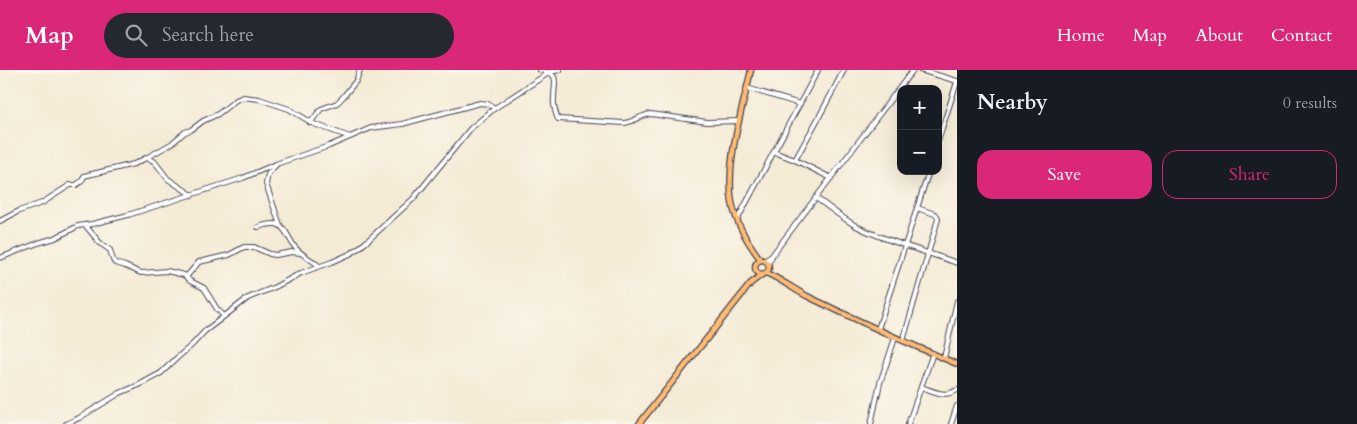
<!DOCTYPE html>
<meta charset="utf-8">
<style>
:root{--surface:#171b24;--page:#242831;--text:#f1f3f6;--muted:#9ea1a6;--line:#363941;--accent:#db2777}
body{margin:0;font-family:Cardo,serif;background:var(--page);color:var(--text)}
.controls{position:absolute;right:15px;top:15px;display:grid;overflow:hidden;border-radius:10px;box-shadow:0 5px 20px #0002}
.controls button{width:45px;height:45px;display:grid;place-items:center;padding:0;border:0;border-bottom:1px solid var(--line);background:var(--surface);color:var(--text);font:25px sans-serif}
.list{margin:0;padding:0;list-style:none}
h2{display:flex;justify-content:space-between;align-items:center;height:65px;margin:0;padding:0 20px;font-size:21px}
h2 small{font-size:16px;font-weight:400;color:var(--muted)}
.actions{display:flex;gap:10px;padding:15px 20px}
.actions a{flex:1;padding:11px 0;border:1px solid var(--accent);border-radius:15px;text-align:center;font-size:18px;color:var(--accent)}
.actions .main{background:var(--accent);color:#fff}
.icon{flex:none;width:28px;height:28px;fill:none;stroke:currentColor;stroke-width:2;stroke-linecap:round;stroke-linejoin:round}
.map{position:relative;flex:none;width:957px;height:354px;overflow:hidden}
header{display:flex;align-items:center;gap:30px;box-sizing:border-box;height:70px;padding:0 25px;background:var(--accent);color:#fff}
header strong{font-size:24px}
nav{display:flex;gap:28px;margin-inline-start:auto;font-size:18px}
.search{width:350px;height:45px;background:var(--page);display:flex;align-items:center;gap:12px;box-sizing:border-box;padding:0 18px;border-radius:28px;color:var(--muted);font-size:19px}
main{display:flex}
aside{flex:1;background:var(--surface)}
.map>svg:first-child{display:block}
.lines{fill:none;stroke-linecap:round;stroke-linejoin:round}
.minor-casing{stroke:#424052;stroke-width:6}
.major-casing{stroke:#424052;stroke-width:7}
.minor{stroke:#fff;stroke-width:4}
.major{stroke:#febb71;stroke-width:4.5}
</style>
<header>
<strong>Map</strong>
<div class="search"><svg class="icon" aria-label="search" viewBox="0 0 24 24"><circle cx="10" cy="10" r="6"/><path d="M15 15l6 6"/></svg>Search here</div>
<nav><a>Home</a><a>Map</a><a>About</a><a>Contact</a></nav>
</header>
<main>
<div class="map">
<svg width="957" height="354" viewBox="0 0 957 354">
<rect width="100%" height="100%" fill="#fbf7ec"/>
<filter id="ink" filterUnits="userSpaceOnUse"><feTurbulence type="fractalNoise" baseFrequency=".02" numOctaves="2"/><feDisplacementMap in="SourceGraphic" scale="10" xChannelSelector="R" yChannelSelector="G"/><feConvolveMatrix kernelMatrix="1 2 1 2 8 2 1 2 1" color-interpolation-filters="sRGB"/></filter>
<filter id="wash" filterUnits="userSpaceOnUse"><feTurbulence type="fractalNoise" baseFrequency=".0096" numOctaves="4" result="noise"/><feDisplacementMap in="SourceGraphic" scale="20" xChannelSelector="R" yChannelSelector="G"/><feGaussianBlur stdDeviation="1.12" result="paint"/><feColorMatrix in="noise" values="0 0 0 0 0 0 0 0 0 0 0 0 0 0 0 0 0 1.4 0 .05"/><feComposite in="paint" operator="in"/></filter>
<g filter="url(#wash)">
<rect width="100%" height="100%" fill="#f4ebd5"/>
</g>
<g filter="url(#ink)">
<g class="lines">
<g class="minor-casing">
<g id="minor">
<path d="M540 0C561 4 554 12 554 27 553 34 555 41 557 47L558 49 624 53C634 52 641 45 651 44L707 52 739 51"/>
<path d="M920 0 957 11"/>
<path d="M747 18 800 34"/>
<path d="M310 53 321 39 337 33 343 27 356 11 360 0"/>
<path d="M938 71 957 12"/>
<path d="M774 82 795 90 831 108"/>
<path d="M146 88 154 91 168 109 192 125"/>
<path d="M795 90 819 47 844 0"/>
<path d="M276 95 268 104 266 114 280 155"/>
<path d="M816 128C829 137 843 149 858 157 888 172 925 181 957 193"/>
<path d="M737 150 818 0"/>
<path d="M0 151 19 141 42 133 70 115H76L82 111 84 106 88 105 134 94 146 88 171 74 185 62 191 60 203 51 218 44 236 30 243 27 259 29 289 39 314 54 350 67"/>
<path d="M85 155 100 173 110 180 113 190 115 193 125 196 141 203 167 201 184 205 190 211 204 218 217 239 224 246"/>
<path d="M258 157C284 149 282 157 294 176 300 185 312 189 319 196"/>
<path d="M0 188 38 173 55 168 78 156 92 154 128 145 243 108 276 94 329 76 371 58 402 54 480 33 488 34 495 38"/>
<path d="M765 190 772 186"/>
<path d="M768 194 773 184 913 0"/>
<path d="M186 207 199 192 229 185 244 177H254L270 184 276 185 292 182 301 183"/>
<path d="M878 259 929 101"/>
<path d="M903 271 938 149 937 146 935 144 917 138"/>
<path d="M944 288 957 231"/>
<path d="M921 317C933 321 945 328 957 320"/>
<path d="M66 354 79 348 120 323 139 315 161 303 178 287 192 275 205 261 248 228 275 217 301 203 332 192 352 183 365 173 413 129 471 58 495 38 550 2 560 0"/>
<path d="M871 354 880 313 895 268"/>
<path d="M908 354 933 283"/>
<path d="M951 354 957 336"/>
</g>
</g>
<g class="major-casing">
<g id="major">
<path d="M751 0C742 41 728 82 731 125 733 149 747 172 761 190"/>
<circle cx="762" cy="197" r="7"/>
<path d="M766 203C781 209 794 220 809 227 858 251 907 273 957 294"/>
<path d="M639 354 751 213 763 204"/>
</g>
</g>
<use href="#minor" class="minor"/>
<use href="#major" class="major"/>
</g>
</g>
</svg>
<div class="controls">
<button>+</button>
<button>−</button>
</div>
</div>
<aside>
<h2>Nearby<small>0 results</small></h2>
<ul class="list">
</ul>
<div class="actions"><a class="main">Save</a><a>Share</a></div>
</aside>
</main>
